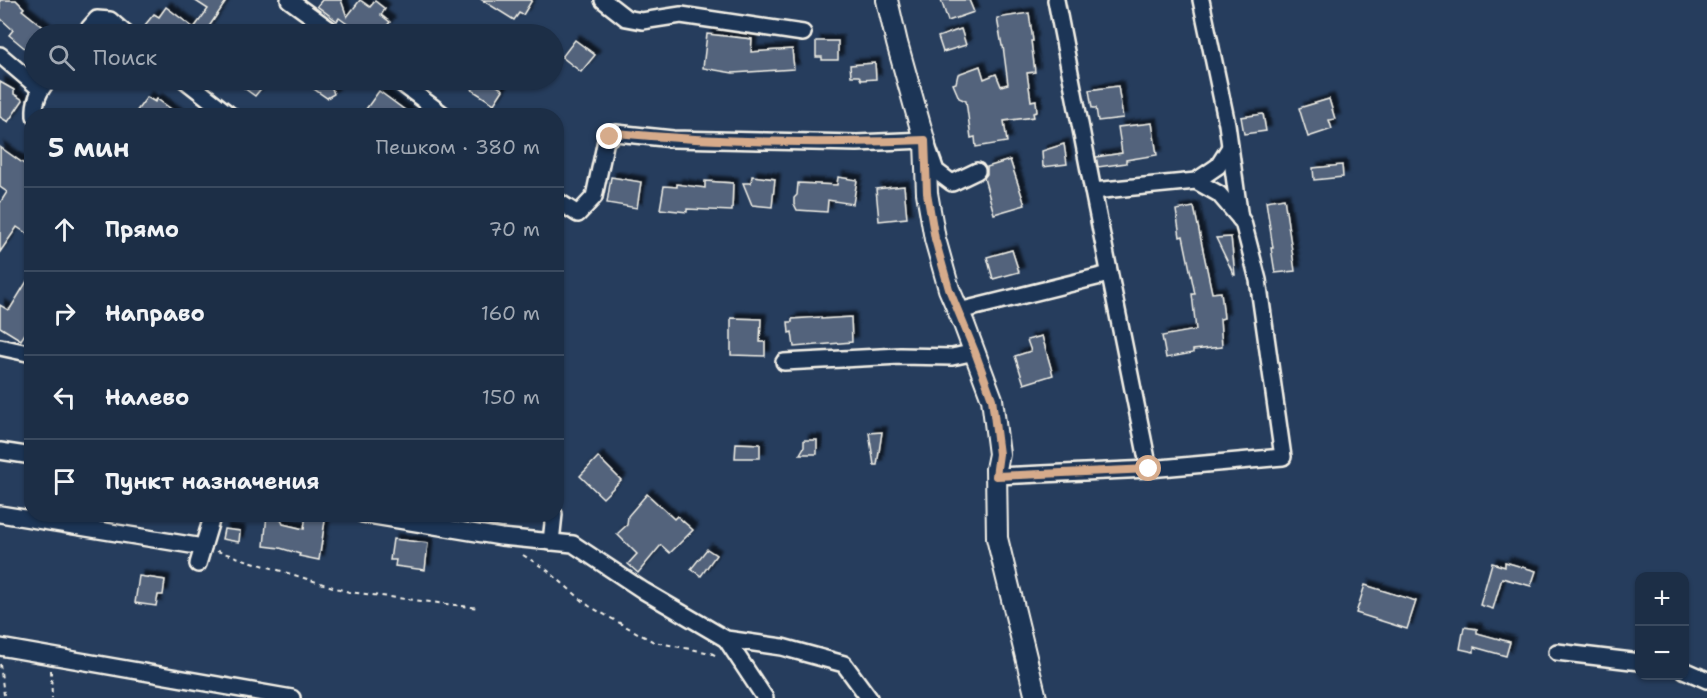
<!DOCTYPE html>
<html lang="ru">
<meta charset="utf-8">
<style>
:root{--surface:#1c2e46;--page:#25364d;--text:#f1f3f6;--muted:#a0a8b3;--line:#3a4a5f}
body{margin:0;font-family:"Shantell Sans",sans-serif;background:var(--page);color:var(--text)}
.controls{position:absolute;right:18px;bottom:18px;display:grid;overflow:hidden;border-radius:12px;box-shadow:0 2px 4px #0004}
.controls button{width:54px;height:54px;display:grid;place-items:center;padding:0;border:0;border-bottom:2px solid var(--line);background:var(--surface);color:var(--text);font:30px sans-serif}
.stop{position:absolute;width:18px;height:18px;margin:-14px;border:4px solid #d6ab8b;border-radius:50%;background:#fff}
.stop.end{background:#d6ab8b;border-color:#fff;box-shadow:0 2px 6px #0008}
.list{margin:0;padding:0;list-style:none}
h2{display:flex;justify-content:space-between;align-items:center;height:78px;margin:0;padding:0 24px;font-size:26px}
h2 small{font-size:20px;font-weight:400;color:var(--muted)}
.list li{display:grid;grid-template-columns:39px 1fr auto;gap:18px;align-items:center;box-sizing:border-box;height:84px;padding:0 24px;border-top:2px solid var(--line)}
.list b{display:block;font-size:22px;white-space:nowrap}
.list em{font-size:20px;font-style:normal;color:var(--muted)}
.icon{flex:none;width:33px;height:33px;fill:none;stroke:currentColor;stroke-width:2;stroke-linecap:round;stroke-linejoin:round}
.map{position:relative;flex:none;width:1707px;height:698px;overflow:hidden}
.search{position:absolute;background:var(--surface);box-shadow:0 2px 4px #0004;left:24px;top:24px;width:540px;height:66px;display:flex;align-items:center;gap:15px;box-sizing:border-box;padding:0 21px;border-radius:33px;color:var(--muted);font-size:22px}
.panel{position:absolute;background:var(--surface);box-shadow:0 2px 4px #0004;left:24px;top:108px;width:540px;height:414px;border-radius:24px}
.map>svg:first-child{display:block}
.building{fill:#52647b;stroke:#f4f1e8;stroke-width:1.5;filter:url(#shadow)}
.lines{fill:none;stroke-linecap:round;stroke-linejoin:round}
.minor-casing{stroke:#f4f1e8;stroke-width:20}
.major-casing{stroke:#f4f1e8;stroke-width:24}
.path{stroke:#f4f1e8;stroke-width:2;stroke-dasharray:4.5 4.5;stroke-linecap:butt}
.minor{stroke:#1d3557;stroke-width:15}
.major{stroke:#1d3557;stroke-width:20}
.route{stroke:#d6ab8b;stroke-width:8}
</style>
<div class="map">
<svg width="1707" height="698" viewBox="0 0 1707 698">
<defs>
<filter id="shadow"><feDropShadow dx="5" dy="-5" stdDeviation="1.5" flood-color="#0009"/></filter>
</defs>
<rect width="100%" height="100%" fill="#263d5d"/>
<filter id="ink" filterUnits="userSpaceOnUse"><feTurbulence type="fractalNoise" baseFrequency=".0167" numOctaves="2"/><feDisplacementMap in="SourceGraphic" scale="12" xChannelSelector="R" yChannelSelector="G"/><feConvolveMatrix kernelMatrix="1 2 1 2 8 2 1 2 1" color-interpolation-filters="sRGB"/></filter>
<g filter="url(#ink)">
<g class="building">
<path d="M0 0H16L24 8 22 10 52 34H34V56L9 35 13 30 0 18Z"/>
<path d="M194 0H227L204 34H145L150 29 145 25 154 14 159 17 166 7 194 28 208 9Z"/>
<path d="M322 0H341L347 17 360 0 370 7 375 1 385 9 381 15 390 22 380 34H361L339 18 337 21 317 6Z"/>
<path d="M482 0H532L523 15 519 13 514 20Z"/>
<path d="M941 0H969L974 12 948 21Z"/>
<path d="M1029 13 1033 41H1031L1035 72 1027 73 1031 101 1036 100 1037 112 1033 113 1034 117 1004 121 1007 142 976 147 975 137 971 138 966 101 959 98 953 84 956 83 958 74 980 66 984 79 996 74 1001 86 1008 84 1003 46H1002L997 18Z"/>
<path d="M961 29 966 45 943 52 938 37Z"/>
<path d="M707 34 752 39 751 52 792 49 794 69 733 73 703 68Z"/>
<path d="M575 40 595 55 581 72 562 57Z"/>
<path d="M816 41H838V60H822V57H816Z"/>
<path d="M875 63 876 79 861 80 859 76H851L850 65Z"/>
<path d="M233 80H268L255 96Z"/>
<path d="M301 80H329L334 94 327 98Z"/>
<path d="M479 80H488L503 90 494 104 472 90Z"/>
<path d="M0 82 14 90V94L23 100 8 122 0 117Z"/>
<path d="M1118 86 1123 118 1098 121 1096 108H1092L1089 90Z"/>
<path d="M379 91 413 116H361Z"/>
<path d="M147 97 155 102 157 99 181 116H133Z"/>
<path d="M1329 99 1335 119 1329 120 1332 129 1308 137 1299 108Z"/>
<path d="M1263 114 1266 131 1244 134 1241 117Z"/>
<path d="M1152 123 1157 155 1126 160V163L1098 167 1096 157 1122 153 1118 127Z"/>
<path d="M1064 144 1067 164 1043 167 1042 151Z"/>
<path d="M0 147 24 164 32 153V237L17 227 0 252V203L7 192 0 187Z"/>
<path d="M1010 160 1025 205 994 214 984 178 987 174V167Z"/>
<path d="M1342 165 1343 177 1314 180 1313 168Z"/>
<path d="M752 176 775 179 772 207 752 205 743 183H751Z"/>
<path d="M611 177 641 182 637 208 607 203Z"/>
<path d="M838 177 857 180 853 204 828 200 827 212 797 210 794 204V198L797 195 798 183 837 185Z"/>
<path d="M705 181 733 183 732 211 687 209V212L660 209 664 186 677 187V184L705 188Z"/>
<path d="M904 186 907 218 879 221 876 189Z"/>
<path d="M1284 198 1295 271 1275 273 1271 248H1273L1266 201Z"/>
<path d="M1194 207 1212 293 1221 292 1224 318 1220 319 1222 347 1193 350V353L1166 358 1162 336 1196 330 1192 294H1195L1183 236 1180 237 1176 210Z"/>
<path d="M1231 237 1235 275H1234L1216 238Z"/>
<path d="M1012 250 1019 272 993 279 987 257Z"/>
<path d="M32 273V323L21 340 0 327V305L8 310 10 309Z"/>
<path d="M821 317V319L851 317 852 342 794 347 792 332 789 333 788 322H792V319Z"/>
<path d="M731 318 761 319 760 342H765V356L731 355Z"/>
<path d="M1042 336 1053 375 1024 384 1015 356 1031 351 1027 340Z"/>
<path d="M882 432 877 465H874L869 433Z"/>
<path d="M804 440H817V454H800L804 447Z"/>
<path d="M736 443 760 444V458H735Z"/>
<path d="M598 457 621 480 603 498 580 476Z"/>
<path d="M647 494 674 519 677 516 693 530 670 553 661 545 638 573 628 564 637 554 617 534 627 525 628 516Z"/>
<path d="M267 514 281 520 283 524 304 529 306 514H326L319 560 299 556 300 554 280 548 264 546Z"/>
<path d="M224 529 240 531 239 542 222 539Z"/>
<path d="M393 539 428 543 425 570 395 566 396 560H390Z"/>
<path d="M707 549 716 555 701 576 691 569Z"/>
<path d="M1505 562 1536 571 1531 586 1502 578 1493 609 1480 605 1492 563 1505 567Z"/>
<path d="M139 576 165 580 163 595H158L156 606 135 603Z"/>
<path d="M1365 585 1416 601 1407 629 1356 613Z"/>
<path d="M1464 627 1477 629V633L1510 642 1506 656 1474 647V652L1460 649Z"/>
</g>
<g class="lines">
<g class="minor-casing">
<g id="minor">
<path d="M289 0 336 34"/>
<path d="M603 0 626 18 642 21 681 15 803 33"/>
<path d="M1201 0 1227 124 1240 219"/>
<path d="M84 34 97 19 110 20 126 34"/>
<path d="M0 55 40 89"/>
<path d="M185 80 231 116"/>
<path d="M397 80 445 116"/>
<path d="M35 116C34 101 39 91 48 80"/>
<path d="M1196 181 1218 166 1230 147"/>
<path d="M1093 191 1149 469"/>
<path d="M556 200 578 214 594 197 606 140 616 133 673 139 857 143 925 140 936 171 952 183 977 171"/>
<path d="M959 311 1109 274"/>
<path d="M0 347 32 354"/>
<path d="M784 362 900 356 952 357 975 352"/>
<path d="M0 451 32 456"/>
<path d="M996 476 1149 469 1283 457 1258 280 1243 222 1219 194 1196 181 1093 191 1056 0"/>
<path d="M0 514 203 547"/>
<path d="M362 514 501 537 573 544 644 591 726 639 782 647 844 664 869 698"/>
<path d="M551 542 554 514"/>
<path d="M198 564 213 514"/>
<path d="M726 639 765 698"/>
<path d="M0 647 292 698"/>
<path d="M1557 652 1640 662"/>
<path d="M1684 670 1707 680"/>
</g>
</g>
<g class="major-casing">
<path id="major" d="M887 0 897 43 925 143 927 193 935 239 949 289 964 324 992 399 999 454 996 469 997 538 1036 698"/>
</g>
<g class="path">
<path d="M217 551 349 592 479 608"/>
<path d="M523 555 547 570 589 606 654 642 711 653 719 657"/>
<path d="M0 664 4 695"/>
<path d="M51 670 52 698"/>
</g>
<use href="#minor" class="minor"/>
<use href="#major" class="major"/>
</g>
</g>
<g class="lines" filter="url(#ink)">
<path class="route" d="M610 137 616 133C718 143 822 144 925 140L927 193 935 239 949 289 975 352 992 399 999 454 996 476 1149 469"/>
</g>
</svg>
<div class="controls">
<button>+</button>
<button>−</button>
</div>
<div class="stop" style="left:1149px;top:469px"></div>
<div class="stop end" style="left:610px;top:137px"></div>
<div class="search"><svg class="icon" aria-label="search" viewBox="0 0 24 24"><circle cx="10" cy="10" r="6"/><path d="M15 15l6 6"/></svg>Поиск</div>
<section class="panel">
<h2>5 мин<small>Пешком · 380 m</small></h2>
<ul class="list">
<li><svg class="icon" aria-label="ahead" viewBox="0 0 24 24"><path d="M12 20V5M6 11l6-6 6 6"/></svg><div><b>Прямо</b></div><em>70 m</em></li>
<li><svg class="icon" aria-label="right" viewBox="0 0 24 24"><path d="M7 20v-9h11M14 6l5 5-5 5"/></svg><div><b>Направо</b></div><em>160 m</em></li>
<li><svg class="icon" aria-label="left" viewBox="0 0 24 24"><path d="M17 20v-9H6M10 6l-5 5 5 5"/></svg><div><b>Налево</b></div><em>150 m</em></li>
<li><svg class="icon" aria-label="arrive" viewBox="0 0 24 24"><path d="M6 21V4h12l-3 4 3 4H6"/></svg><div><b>Пункт назначения</b></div></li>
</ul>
</section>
</div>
